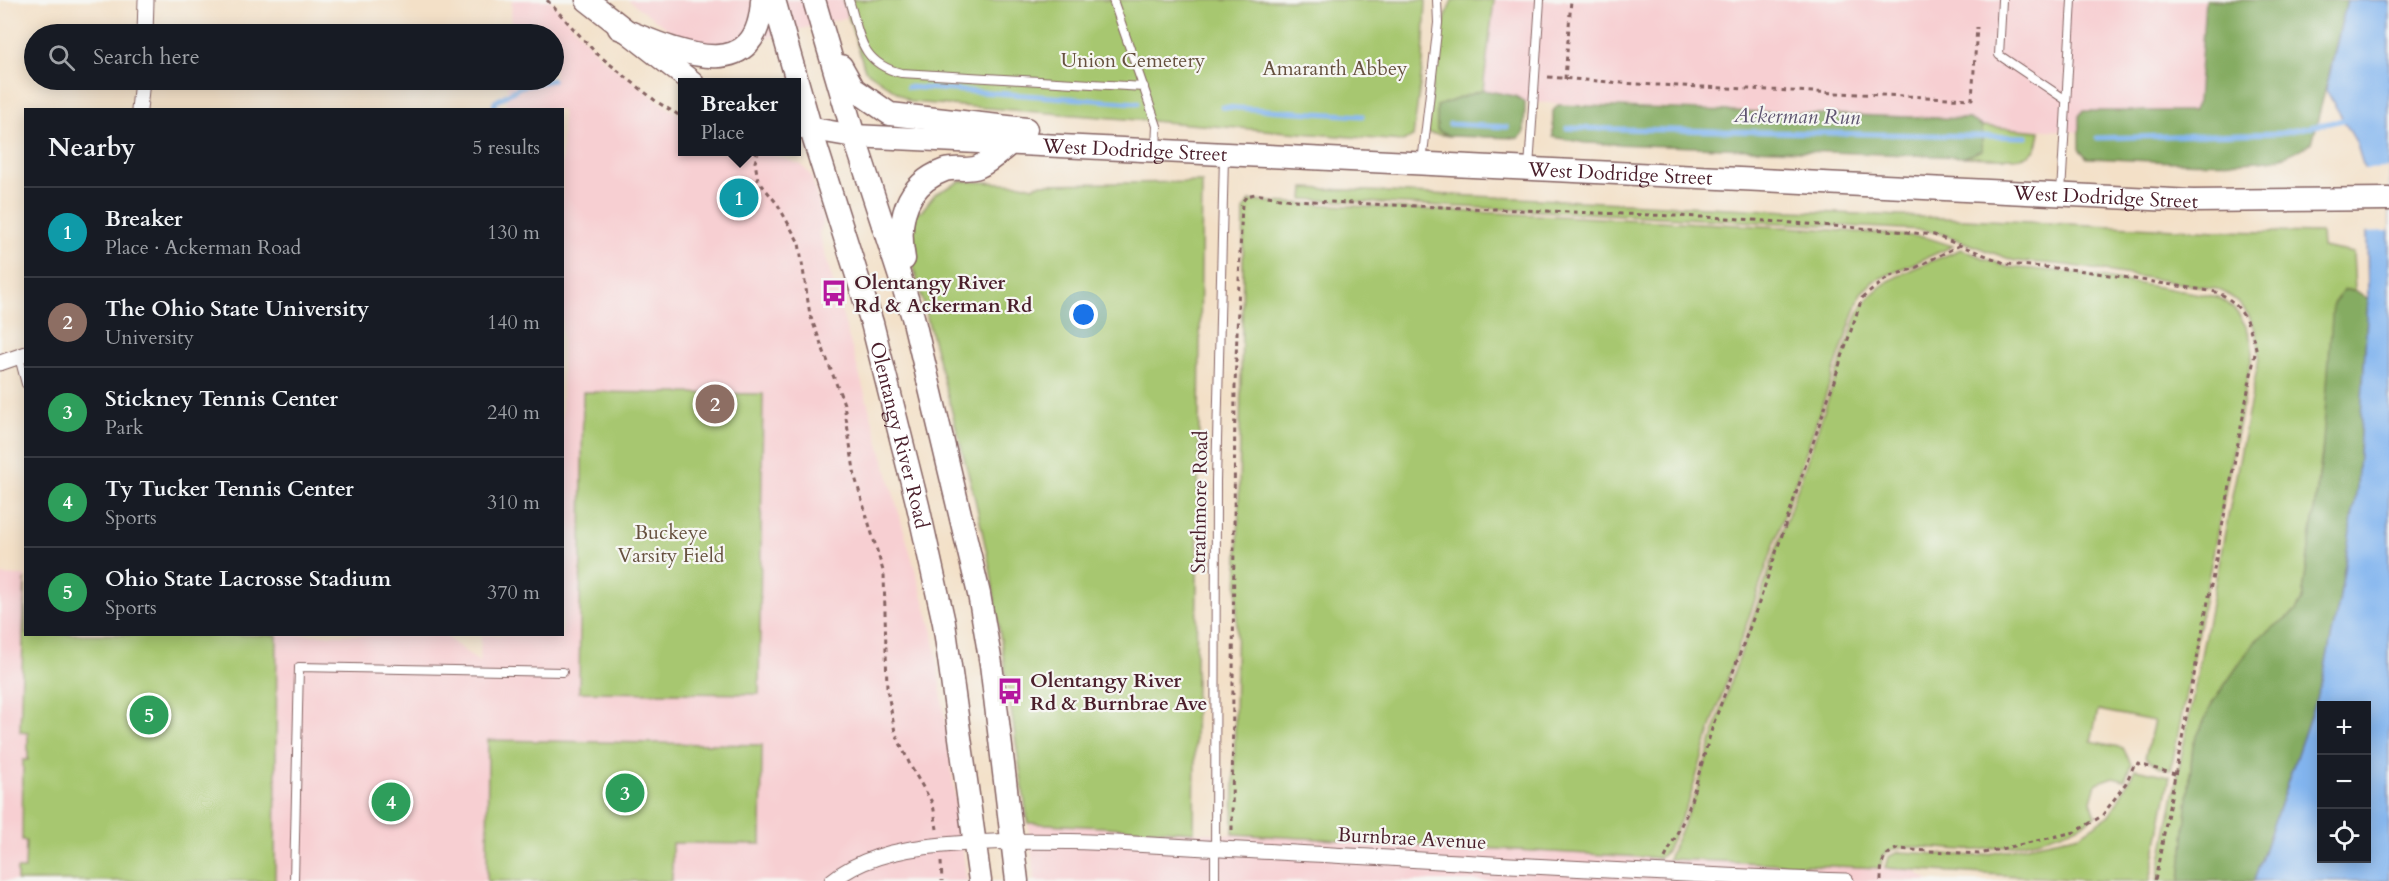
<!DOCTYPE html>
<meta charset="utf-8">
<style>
:root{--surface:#171b24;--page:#242831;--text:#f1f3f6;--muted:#9ea1a6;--line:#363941;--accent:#0b8043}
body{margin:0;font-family:Cardo,serif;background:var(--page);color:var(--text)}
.controls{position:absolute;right:18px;bottom:18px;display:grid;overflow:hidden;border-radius:0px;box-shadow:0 3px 15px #0003}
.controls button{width:54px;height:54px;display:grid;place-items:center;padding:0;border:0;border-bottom:2px solid var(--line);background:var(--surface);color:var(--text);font:30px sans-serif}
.you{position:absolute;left:1084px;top:315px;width:21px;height:21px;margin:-15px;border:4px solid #fff;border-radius:50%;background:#1a73e8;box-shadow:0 0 0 9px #1a73e833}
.badge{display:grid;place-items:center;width:39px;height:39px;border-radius:50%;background:var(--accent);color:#fff;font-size:20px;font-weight:700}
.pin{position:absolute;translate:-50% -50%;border:3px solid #fff;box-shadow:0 2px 6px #0006}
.popup{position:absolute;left:678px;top:78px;width:123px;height:78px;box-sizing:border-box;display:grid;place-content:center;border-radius:0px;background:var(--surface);filter:drop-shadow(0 2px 4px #0005);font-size:20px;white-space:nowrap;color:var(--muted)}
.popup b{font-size:22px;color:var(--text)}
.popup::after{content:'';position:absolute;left:50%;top:100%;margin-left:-12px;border:12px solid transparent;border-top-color:var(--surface)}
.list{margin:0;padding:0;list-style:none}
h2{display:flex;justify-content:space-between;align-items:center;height:78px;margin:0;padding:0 24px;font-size:26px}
h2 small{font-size:20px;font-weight:400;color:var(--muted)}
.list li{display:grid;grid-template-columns:39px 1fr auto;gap:18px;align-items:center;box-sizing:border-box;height:90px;padding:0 24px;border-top:2px solid var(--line)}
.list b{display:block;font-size:22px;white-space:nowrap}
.list p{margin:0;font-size:20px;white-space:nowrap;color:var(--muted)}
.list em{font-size:20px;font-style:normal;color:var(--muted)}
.icon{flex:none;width:33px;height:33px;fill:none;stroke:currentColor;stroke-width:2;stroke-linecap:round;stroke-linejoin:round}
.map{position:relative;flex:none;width:2389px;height:881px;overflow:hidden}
.search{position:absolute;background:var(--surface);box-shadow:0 3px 15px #0003;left:24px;top:24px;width:540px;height:66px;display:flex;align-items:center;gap:15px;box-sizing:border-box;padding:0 21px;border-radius:33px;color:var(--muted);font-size:22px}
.panel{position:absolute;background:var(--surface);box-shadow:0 3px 15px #0003;left:24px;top:108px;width:540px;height:528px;border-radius:0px}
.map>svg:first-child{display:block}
.built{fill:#f7cfd2}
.green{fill:#a7c76f;stroke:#78734d;stroke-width:1.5}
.forest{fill:#85ac62;stroke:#686646;stroke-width:1.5}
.water{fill:#83b5ef;stroke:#666a8d;stroke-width:1.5;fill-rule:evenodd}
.pier{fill:#f3e0c7}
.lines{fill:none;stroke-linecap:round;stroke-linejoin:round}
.stream{stroke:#83b5ef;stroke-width:5}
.service-casing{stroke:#856362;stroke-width:10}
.minor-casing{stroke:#856362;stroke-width:17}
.secondary-casing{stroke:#856362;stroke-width:25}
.path{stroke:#856362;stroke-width:3;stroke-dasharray:4.5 4.5;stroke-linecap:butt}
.service{stroke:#fff;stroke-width:8}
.minor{stroke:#fff;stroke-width:15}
.secondary{stroke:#fff;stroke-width:22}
.labels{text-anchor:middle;stroke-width:4.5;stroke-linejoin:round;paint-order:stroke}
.park-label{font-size:20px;fill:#66513f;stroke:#f6f6f2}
.street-label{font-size:20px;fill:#4a1f2b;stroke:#f6f6f2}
.poi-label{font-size:20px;font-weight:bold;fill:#4a1f2b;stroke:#f6f6f2;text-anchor:start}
.water-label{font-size:21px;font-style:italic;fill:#5e5470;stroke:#f6f6f2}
</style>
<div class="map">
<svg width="2389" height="881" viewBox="0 0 2389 881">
<rect width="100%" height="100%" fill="#f6f6f2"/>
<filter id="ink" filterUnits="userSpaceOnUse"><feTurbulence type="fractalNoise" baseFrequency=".0167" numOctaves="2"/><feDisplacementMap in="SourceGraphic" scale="12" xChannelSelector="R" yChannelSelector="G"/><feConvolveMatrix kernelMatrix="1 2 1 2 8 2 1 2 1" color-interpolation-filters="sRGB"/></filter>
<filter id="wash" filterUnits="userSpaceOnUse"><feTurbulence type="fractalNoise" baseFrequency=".008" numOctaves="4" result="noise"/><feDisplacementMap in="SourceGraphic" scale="24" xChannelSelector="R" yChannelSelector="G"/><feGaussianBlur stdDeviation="1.35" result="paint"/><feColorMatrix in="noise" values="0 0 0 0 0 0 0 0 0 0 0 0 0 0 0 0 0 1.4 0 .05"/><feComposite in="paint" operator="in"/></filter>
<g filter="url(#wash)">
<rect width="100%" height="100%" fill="#f3e0c7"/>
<g class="built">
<path d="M512 0H550L602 58 668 108 682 115V152H767L802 165 811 176 824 221 819 233 933 632 967 881H0V575L25 576 26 634 444 635 480 663 481 635 562 634V110L506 109 508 80H554V34H510Z"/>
<path d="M628 0H843L848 17 733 47 707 49 679 37Z"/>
<path d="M1494 0H2205L2198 102 2193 111 2079 116V132L1982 126 1969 119 1525 102 1515 96 1483 90Z"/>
<path d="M1028 823 1668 859 1895 868 1914 871 1930 881H1035Z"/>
</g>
<g class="green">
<path d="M843 0H1426L1423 62 1413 137 1402 141 911 102 865 70Z"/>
<path d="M1452 0H1494L1483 90 1437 106V130L1449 136 1428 133C1431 89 1435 41 1452 0Z"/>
<path d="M1982 126 2040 131C2039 138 2038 148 2032 153 2022 162 1979 157 1964 157L1982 150Z"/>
<path d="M961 181 1021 184 1033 187 1039 184 1202 182 1194 832 1028 823 990 567 975 499 909 249 914 209 921 212 935 194Z"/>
<path d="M1304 188 2219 231 2321 233 2322 247 2353 253 2355 290H2344L2302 600 2296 611 2255 641 2213 702 2193 745 2180 881H2157L2259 358C2260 327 2245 300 2217 289L2067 265 2015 261 1939 233 1923 230 1303 199Z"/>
<path d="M1250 201 1804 228 1925 237 1953 246 1874 281 1861 293 1712 724 1690 798 1667 851 1659 858 1233 834 1244 209Z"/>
<path d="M1961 249 2007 267 2068 272 2218 297C2235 306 2250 326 2252 347 2253 357 2249 370 2247 380L2171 770 2158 766 2145 758 2154 721 2098 710 2091 741 2123 748 2131 764 2125 780 2113 777 2096 783 2091 801 2096 816C2063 838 2017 846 1978 850 1954 852 1900 839 1883 855L1880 868 1668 859 1696 794 1719 716 1857 315C1876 276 1924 266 1961 249Z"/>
<path d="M583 392 763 394 759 694 579 692Z"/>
<path d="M25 579 26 634 277 635 275 881H17V869H25L26 841 22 840 23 760H28V733L20 732Z"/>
<path d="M488 740 762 745 761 844 672 843V881H487Z"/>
<path d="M2135 769 2170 776 2150 881H2103L1885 868 1888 857 1899 852 1979 856 2080 835 2110 815Z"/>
</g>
<g class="forest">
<path d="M2205 0H2347L2312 143C2298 150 2284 158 2269 160 2209 166 2146 160 2087 158L2079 149V116L2083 111H2193L2198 102Z"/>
<path d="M1483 90 1515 96 1525 102 1524 133 1519 138 1449 136 1437 130V106Z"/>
<path d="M1558 105 1969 119 1982 126V150L1964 157 1585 143 1553 137V111Z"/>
<path d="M2344 290H2355L2368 299 2357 487 2339 602 2322 681 2254 881H2180L2193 745 2213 702 2255 641 2296 611 2302 600 2322 456 2333 303Z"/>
</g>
<path class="water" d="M2347 0H2389V881H2254L2322 681 2339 602 2357 487 2368 299 2366 174 2356 142 2326 90ZM2322 706H2366V858H2322Z"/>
<path class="pier" d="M2389 168V231L2364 232 2361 169Z"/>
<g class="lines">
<g class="stream">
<path d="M908 87 1138 103"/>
<path d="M1222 107 1362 116"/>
<path d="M493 110 495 102 520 87 552 80"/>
<path d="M1450 124 1507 127"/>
<path d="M1567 128 2027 137"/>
<path d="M2097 138 2281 133 2348 119"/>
</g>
</g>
</g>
<g filter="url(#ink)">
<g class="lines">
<g class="service-casing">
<g id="service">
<path d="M849 0C860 35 860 63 901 73L1144 87"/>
<path d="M1113 0 1157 126 1156 150"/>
<path d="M2002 0 1999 55 2066 100"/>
<path d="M1422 163 1438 23 1437 0"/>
<path d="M1529 168 1540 0"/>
<path d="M2061 193 2072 0"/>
<path d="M19 357 26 384"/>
<path d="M294 881 299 667 563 672"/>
<path d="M1215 881 1216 481 1224 157"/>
</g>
</g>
<g class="minor-casing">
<g id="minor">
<path d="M145 34 146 0"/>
<path d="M139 110 142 80"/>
<path d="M0 363 26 354"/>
<path d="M832 881C861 857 906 848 943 845 1049 835 1169 847 1276 852 1466 862 1656 874 1846 881"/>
</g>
</g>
<g class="secondary-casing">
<g id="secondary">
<path d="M587 0 692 82"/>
<path id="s1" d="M774 0 811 130 872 323 918 506 944 623 980 881"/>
<path d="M814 0 854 136 913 317 979 594 991 664 1017 881"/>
<path d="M619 28C671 48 758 92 762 0"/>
<path d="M841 66 854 89 890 114 1026 129"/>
<path id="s2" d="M796 126 854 136 2193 201 2389 199"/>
<path d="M904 259C897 221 904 185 945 170 955 167 968 171 978 167 990 162 1002 150 1012 142"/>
</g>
</g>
<g class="path">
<path d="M547 0 596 53 657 102 682 117"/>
<path d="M1548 77 1635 84 1972 99 1977 27"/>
<path d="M1565 79 1571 0"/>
<path d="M755 152 758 153 755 162 758 180 778 205 799 243 810 315 844 404 855 477 884 574 887 688 895 732 911 767 933 804 937 829"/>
<path d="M1232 830 1235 386 1242 202 1247 196 1255 194 1292 200 1390 205 1727 218 1886 230 1934 235 2007 264 2078 270 2216 292C2241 302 2249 323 2256 348L2155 881"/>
<path d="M1665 858 1688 811 1713 725 1760 600 1862 298 1890 276 1913 269 1960 245"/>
<path d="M941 862 942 881"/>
<path d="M1881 881C1881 866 1881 855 1897 849L1979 854 2075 832 2102 816 2126 783 2135 763 2175 774"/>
</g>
<use href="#service" class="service"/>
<use href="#minor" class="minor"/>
<use href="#secondary" class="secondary"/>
</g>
</g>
<defs>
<g id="bus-bare" transform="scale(2.07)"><path d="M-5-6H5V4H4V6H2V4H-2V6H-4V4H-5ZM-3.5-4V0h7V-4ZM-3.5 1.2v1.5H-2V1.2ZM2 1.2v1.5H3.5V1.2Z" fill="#b5179e" stroke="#f6f6f2" stroke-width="2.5" paint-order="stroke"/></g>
</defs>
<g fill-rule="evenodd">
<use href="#bus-bare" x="834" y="293"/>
<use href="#bus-bare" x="1010" y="691"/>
</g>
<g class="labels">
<g class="park-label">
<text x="1133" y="67">Union Cemetery</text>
<text x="1335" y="75">Amaranth Abbey</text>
<text x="671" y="539">Buckeye<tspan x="671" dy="23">Varsity Field</tspan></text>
</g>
<g class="street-label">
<text dy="7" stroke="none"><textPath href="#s2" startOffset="340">West Dodridge Street</textPath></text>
<text dy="7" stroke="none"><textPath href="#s2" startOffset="826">West Dodridge Street</textPath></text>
<text dy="7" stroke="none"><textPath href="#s2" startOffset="1312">West Dodridge Street</textPath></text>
<text dy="7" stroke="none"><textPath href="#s1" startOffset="453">Olentangy River Road</textPath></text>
<text transform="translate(1199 502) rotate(-89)" y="7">Strathmore Road</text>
<text transform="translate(1412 838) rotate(3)" y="7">Burnbrae Avenue</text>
</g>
<g class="poi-label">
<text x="854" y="289">Olentangy River<tspan x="854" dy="23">Rd &amp; Ackerman Rd</tspan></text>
<text x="1030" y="687">Olentangy River<tspan x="1030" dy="23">Rd &amp; Burnbrae Ave</tspan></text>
</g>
<g class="water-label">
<text transform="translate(1797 116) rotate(1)" y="7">Ackerman Run</text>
</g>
</g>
</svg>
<div class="controls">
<button>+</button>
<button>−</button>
<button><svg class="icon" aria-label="locate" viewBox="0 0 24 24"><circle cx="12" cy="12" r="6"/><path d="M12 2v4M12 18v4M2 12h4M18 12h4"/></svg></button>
</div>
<div class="you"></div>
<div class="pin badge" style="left:739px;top:198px;background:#0f9aa8">1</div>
<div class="popup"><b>Breaker</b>Place</div>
<div class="pin badge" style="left:715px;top:404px;background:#8d6e63">2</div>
<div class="pin badge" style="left:625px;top:793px;background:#2e9e5b">3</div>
<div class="pin badge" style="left:391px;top:802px;background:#2e9e5b">4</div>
<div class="pin badge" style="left:149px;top:715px;background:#2e9e5b">5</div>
<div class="search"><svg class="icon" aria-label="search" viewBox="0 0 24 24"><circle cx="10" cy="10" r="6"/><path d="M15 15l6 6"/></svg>Search here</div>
<section class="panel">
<h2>Nearby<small>5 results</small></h2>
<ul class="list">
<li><span class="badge" style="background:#0f9aa8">1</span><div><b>Breaker</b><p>Place · Ackerman Road</p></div><em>130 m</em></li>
<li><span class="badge" style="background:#8d6e63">2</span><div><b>The Ohio State University</b><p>University</p></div><em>140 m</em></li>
<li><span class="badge" style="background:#2e9e5b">3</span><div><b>Stickney Tennis Center</b><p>Park</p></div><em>240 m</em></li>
<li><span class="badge" style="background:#2e9e5b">4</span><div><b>Ty Tucker Tennis Center</b><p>Sports</p></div><em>310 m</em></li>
<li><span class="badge" style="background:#2e9e5b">5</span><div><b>Ohio State Lacrosse Stadium</b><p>Sports</p></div><em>370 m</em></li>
</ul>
</section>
</div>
